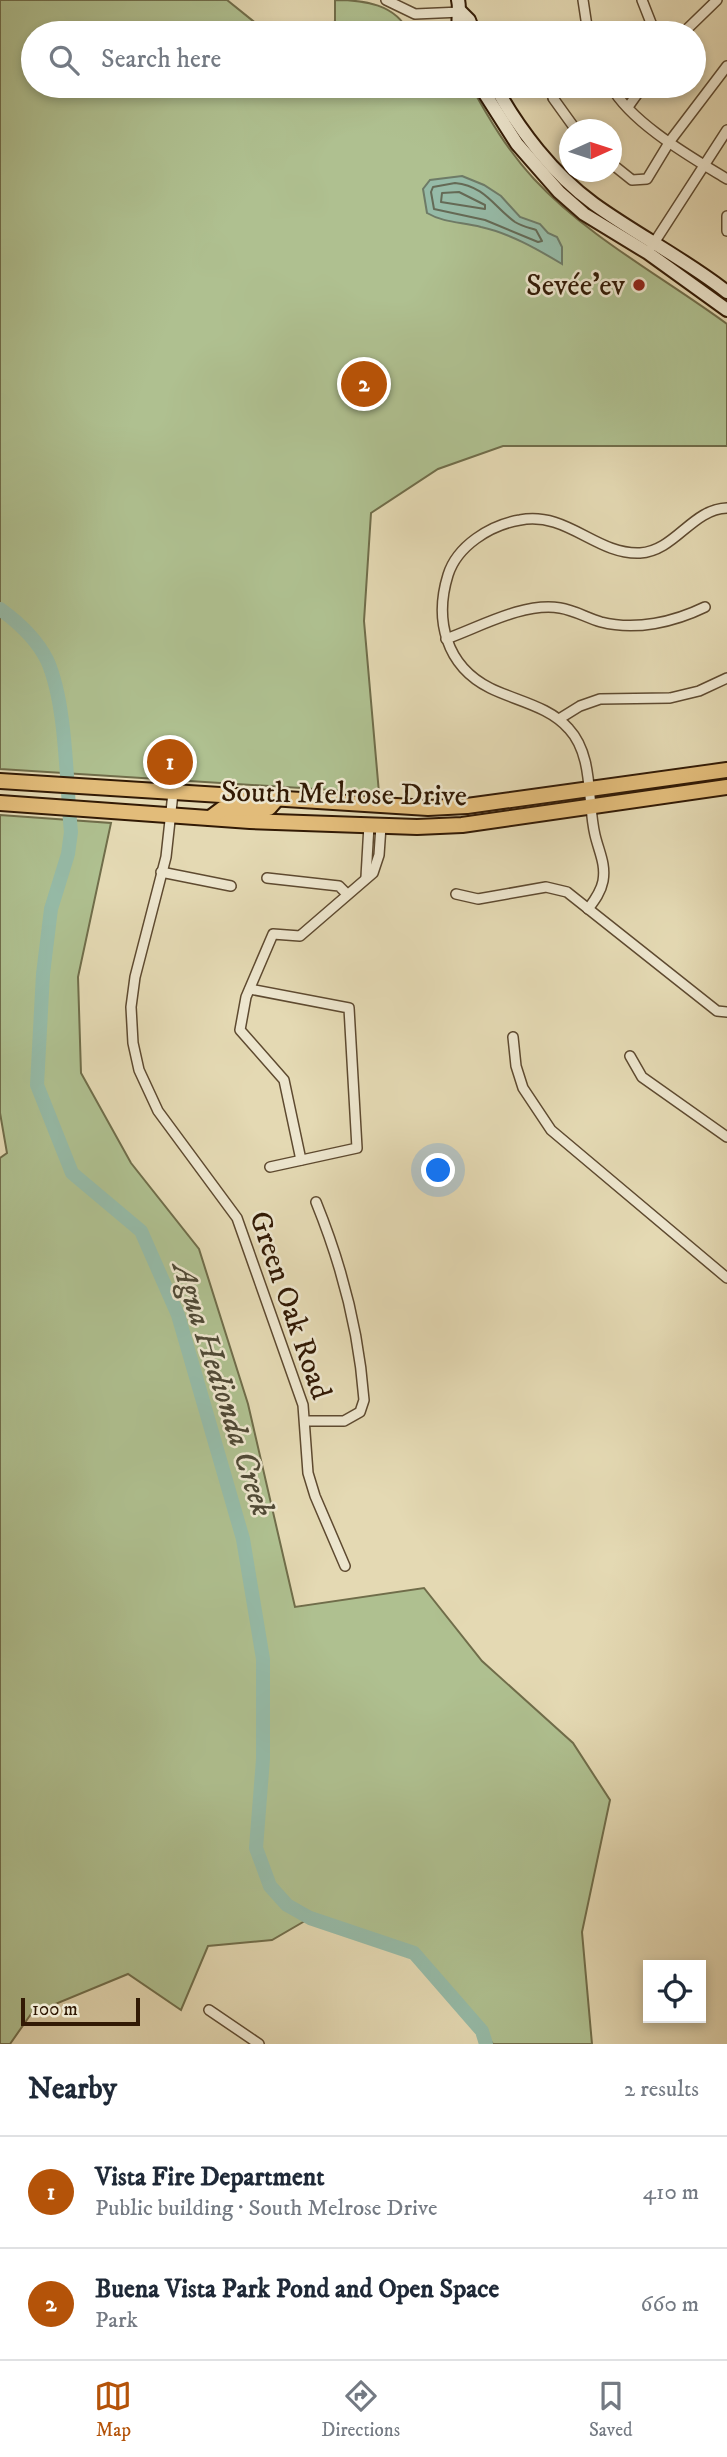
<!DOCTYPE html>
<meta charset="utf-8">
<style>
:root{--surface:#fff;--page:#f2f2f3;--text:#1f2937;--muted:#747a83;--line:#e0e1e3;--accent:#b45309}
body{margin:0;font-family:"IM FELL DW Pica",serif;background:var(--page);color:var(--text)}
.controls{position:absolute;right:21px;bottom:21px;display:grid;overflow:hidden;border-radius:0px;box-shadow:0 4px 10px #0003}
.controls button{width:63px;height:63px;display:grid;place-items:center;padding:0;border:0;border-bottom:2px solid var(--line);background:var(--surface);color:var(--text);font:35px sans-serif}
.compass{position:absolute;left:559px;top:119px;width:63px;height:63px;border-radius:50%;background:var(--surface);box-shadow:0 4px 10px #0003;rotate:87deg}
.scale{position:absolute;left:21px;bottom:18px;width:119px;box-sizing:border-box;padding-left:7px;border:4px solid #321a05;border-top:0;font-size:19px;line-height:24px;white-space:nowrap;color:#321a05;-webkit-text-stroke:5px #ede6ce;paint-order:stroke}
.you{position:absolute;left:439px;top:1171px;width:24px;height:24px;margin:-18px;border:5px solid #fff;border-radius:50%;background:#1a73e8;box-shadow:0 0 0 10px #1a73e833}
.badge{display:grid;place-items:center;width:46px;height:46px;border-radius:50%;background:var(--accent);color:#fff;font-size:23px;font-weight:700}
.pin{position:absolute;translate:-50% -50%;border:4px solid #fff;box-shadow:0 2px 7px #0006}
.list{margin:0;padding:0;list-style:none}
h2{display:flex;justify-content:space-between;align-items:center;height:91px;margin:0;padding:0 28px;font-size:30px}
h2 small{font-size:23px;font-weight:400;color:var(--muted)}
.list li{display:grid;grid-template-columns:46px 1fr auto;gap:21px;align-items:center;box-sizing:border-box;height:112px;padding:0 28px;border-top:2px solid var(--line)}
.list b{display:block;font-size:26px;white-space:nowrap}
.list p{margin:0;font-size:23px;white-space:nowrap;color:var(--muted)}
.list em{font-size:23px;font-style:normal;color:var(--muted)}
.icon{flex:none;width:38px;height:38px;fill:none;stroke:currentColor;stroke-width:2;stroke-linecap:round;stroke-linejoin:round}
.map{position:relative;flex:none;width:727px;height:2044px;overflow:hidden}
.search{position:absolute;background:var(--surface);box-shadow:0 4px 10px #0003;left:21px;right:21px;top:21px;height:77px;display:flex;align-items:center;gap:18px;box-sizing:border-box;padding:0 24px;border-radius:38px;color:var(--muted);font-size:26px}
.sheet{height:315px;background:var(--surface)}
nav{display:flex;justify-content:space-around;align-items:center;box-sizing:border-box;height:98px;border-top:2px solid var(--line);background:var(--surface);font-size:19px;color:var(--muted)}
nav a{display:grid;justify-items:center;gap:4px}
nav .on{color:var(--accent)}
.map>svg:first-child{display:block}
.green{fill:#afc090;stroke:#706d4a;stroke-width:2}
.water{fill:#96bba8;stroke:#6e7b67;stroke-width:2}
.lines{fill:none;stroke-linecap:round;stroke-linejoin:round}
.shore{stroke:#646a56;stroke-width:2}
.river{stroke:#96bba8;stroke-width:14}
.street-casing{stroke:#5e4a30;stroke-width:12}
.secondary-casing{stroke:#321a05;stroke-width:16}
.primary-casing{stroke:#321a05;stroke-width:18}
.street{stroke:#ede6ce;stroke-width:9}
.secondary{stroke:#ede6ce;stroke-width:12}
.primary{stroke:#e2bc7a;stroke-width:14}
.poi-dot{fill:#8f2418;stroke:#ede6ce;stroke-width:2.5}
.labels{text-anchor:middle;stroke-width:5;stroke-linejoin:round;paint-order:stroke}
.poi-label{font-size:30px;fill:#321a05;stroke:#ede6ce;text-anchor:end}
.street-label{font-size:30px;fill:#321a05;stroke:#ede6ce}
.water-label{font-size:32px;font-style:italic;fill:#504a36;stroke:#ede6ce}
</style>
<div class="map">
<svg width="727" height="2044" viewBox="0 0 727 2044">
<rect width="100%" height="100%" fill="#e4d9b3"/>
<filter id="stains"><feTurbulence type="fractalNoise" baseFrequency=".00286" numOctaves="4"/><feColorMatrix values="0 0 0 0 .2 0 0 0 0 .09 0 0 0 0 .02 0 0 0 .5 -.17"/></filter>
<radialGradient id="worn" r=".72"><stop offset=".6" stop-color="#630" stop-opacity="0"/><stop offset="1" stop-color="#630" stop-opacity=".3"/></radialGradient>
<g class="green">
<path d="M0 0H227L268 33H33V86H471C489 119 508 151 534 179 588 237 663 277 727 324V446H503L438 469 371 513 364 621 379 793 0 769Z"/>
<path d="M335 0C364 0 396 4 409 33H323L335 21Z"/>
<path d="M0 815 111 823 78 977 81 1073 131 1163 199 1249 248 1404 295 1607 424 1588 482 1661 573 1743 610 1800 582 1932 592 2044H493L414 1953 310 1918 272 1940 208 1946 181 2010 128 1974 31 2014 10 2044H0V1158L7 1153 0 1113Z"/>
</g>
<path class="water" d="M462 176 484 185 501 196 520 217 540 224 548 233 557 237 562 247V264C537 249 509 233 481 227 462 222 444 223 427 213L423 189 430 180Z"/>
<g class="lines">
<g class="shore">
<path d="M455 183C485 186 494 207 515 222 521 226 530 228 536 230L542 241 538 242 485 220 434 209 431 192 433 187Z"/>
<path d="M459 192 485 205V209L441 202 442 193Z"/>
</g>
<path class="river" d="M0 609C18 622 37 640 47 660 67 704 66 784 71 832L68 854 51 909 43 974 37 1085 72 1173 141 1231 178 1315 243 1539 263 1659V1759L256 1848 270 1886 287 1905 310 1918 414 1953 482 2031 486 2044"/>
<g class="street-casing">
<g id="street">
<path d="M386 0 415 14 461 12"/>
<path d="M583 0 588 33"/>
<path d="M642 0 655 33"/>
<path d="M683 33 717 0"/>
<path d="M560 86 553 98 576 130"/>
<path d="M611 86C631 123 691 157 727 179"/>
<path d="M628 107 643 86"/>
<path d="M612 164 632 180 647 179 670 141 727 66"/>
<path d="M727 216V231"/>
<path d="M652 246 727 130"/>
<path d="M446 639C480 627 523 602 560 608 574 610 587 618 601 622 636 631 674 622 705 607"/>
<path d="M559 719 580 706 600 699 670 698 699 691 727 678"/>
<path d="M173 793 166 857 135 977 131 1007 133 1043 139 1070 158 1111 237 1218 303 1405 308 1473 315 1496 345 1566"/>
<path d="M161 872 231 886"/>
<path d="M366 877 369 825"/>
<path d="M267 878 339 886 347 894"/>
<path d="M456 894 478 899 546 887 567 892 717 1011 727 1012"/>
<path d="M588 909C594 901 601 892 603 881 606 864 599 852 595 835 587 802 594 756 569 729 549 706 516 701 490 688 446 666 434 620 448 575 457 546 490 525 520 520 567 511 596 555 640 553 675 551 692 509 727 508"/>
<path d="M250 989 349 1008 357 1148 270 1167"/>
<path d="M513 1037 516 1066 523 1088 551 1130 727 1278"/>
<path d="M630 1056 642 1077 727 1137"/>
<path d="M301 1160 284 1080 240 1030 246 997 273 934 300 936 373 873 379 855 381 826"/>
<path d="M305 1421H344L360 1412 364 1400C359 1332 342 1266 316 1202"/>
<path d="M209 2010 259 2044"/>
</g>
</g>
<g class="secondary-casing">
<g id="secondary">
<path d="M458 0C461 12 456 22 460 33"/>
<path d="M461 12 469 20 474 33"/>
<path d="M480 86 517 144 559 192 584 214 648 253 727 310"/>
<path d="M495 86C519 130 553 174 594 204 637 235 685 259 727 292"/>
</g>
</g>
<g class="primary-casing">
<g id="primary">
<path d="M0 781 428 808 467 806 727 770"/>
<path d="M0 803 250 821 417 827 462 825 727 787"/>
<path d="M210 818 222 809 269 808 276 800"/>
</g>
</g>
<use href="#street" class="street"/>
<use href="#secondary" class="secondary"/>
<use href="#primary" class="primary"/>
</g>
<circle class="poi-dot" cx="639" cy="285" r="7"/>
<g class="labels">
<g class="poi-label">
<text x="625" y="295">Sevée'ev</text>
</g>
<g class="street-label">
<text transform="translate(344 793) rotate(1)" y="10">South Melrose Drive</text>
<text transform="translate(291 1305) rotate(71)" y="10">Green Oak Road</text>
</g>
<g class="water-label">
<text transform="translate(224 1389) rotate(72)" y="11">Agua Hedionda Creek</text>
</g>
</g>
<rect width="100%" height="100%" filter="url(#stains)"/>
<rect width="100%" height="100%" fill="url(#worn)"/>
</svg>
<div class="controls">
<button><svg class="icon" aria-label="locate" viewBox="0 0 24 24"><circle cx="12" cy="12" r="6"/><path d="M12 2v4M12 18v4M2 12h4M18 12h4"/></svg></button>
</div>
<svg class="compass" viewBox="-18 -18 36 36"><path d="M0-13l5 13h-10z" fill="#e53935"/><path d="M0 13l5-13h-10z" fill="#747a83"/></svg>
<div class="scale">100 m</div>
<div class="you"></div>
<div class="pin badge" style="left:170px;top:762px">1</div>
<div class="pin badge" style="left:364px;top:384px">2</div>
<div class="search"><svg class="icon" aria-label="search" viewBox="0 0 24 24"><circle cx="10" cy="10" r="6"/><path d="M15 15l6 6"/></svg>Search here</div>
</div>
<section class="sheet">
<h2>Nearby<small>2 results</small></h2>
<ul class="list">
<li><span class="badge">1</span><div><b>Vista Fire Department</b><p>Public building · South Melrose Drive</p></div><em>410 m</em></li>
<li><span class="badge">2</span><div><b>Buena Vista Park Pond and Open Space</b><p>Park</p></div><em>660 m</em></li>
</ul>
</section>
<nav>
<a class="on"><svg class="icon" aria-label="map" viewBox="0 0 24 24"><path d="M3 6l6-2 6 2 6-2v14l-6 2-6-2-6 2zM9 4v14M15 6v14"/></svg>Map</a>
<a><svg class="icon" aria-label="directions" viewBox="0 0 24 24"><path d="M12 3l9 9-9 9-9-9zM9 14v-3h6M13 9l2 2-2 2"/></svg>Directions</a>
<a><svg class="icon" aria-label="saved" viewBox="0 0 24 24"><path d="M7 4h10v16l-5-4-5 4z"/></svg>Saved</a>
</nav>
